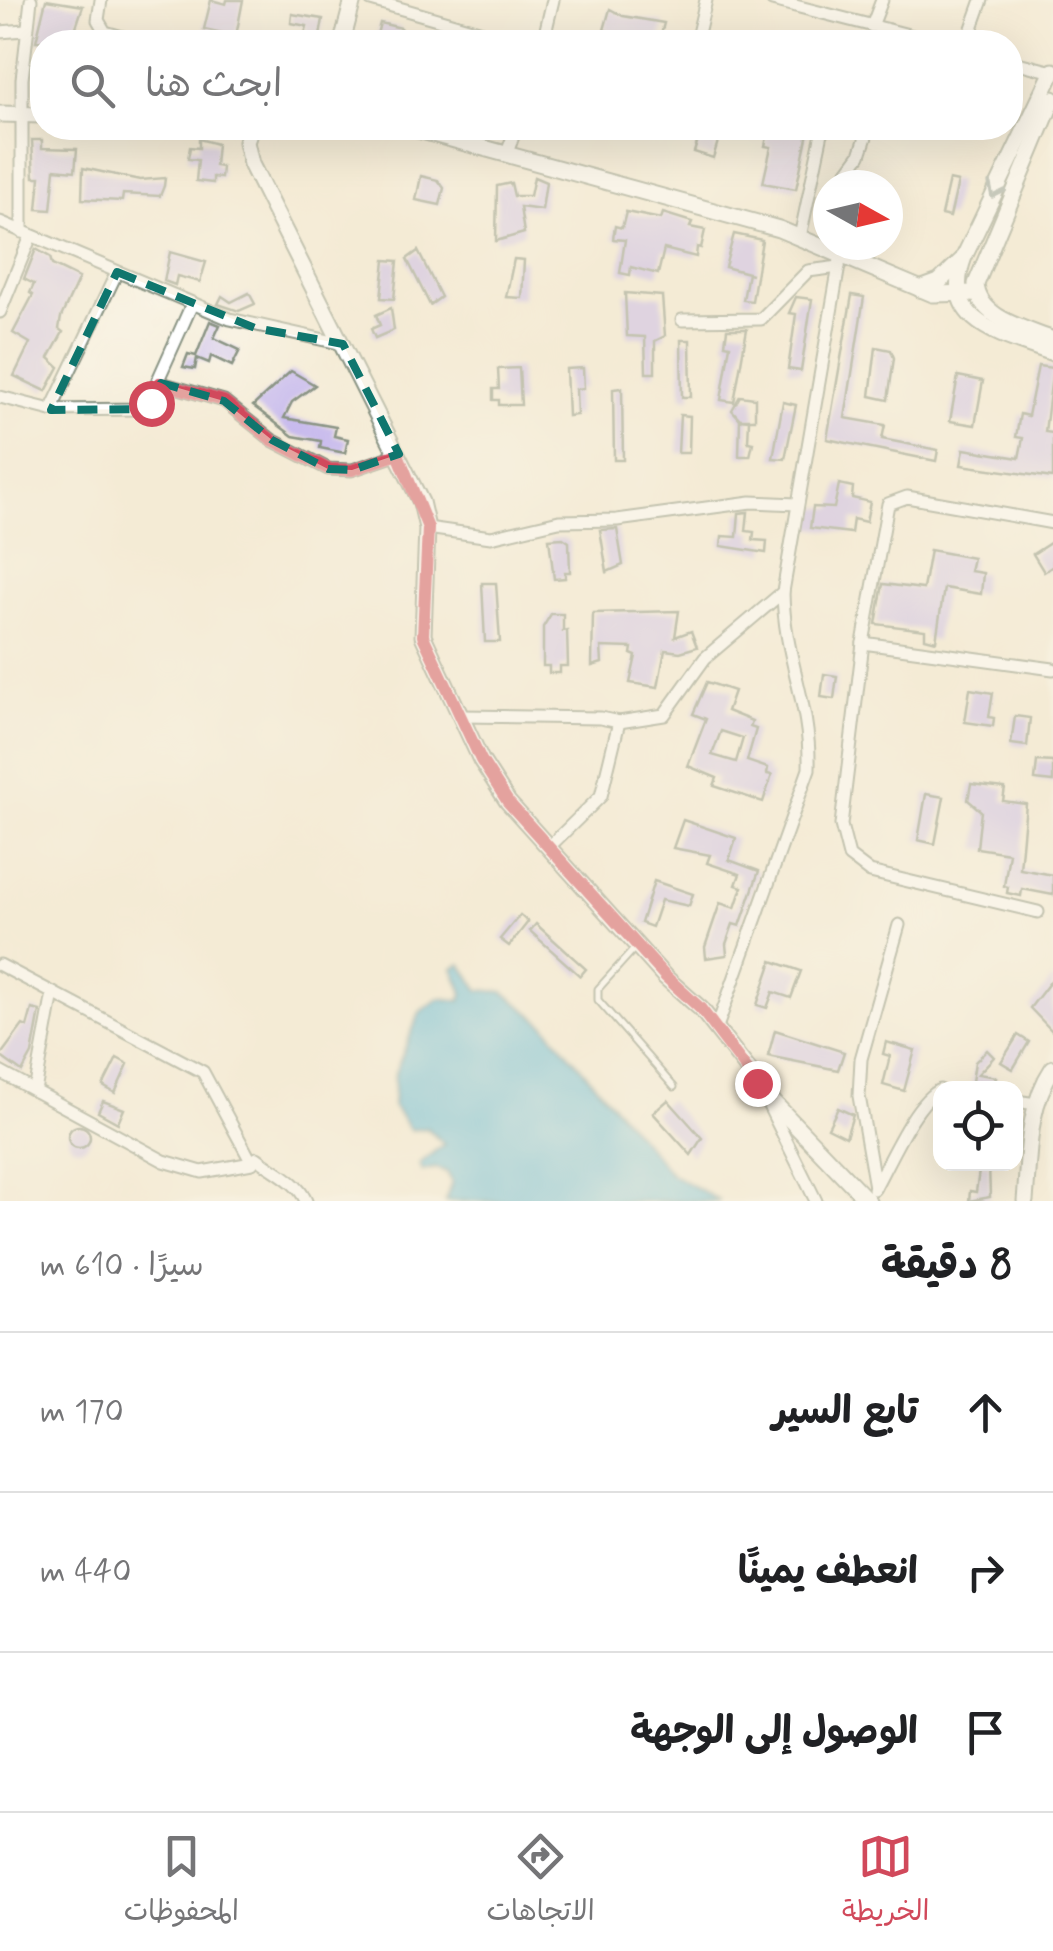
<!DOCTYPE html>
<html lang="ar">
<meta charset="utf-8">
<style>
:root{--surface:#fff;--page:#f2f2f2;--text:#202124;--muted:#757577;--line:#e0e0e0;--accent:#d1495b}
body{margin:0;font-family:Mynerve,"Playpen Sans Arabic",sans-serif;background:var(--page);color:var(--text);direction:rtl}
.controls{position:absolute;right:30px;bottom:30px;display:grid;overflow:hidden;border-radius:20px;box-shadow:0 10px 40px #0002}
.controls button{width:90px;height:90px;display:grid;place-items:center;padding:0;border:0;border-bottom:2px solid var(--line);background:var(--surface);color:var(--text);font:50px sans-serif}
.compass{position:absolute;left:813px;top:170px;width:90px;height:90px;border-radius:50%;background:var(--surface);box-shadow:0 10px 40px #0002;rotate:98deg}
.stop{position:absolute;width:30px;height:30px;margin:-22px;border:8px solid #d1495b;border-radius:50%;background:#fff}
.stop.end{background:#d1495b;border-color:#fff;box-shadow:0 2px 10px #0008}
.list{margin:0;padding:0;list-style:none}
h2{display:flex;justify-content:space-between;align-items:center;height:130px;margin:0;padding:0 40px;font-size:42px}
h2 small{font-size:32px;font-weight:400;color:var(--muted)}
.list li{display:grid;grid-template-columns:65px 1fr auto;gap:30px;align-items:center;box-sizing:border-box;height:160px;padding:0 40px;border-top:2px solid var(--line)}
.list b{display:block;font-size:38px;white-space:nowrap}
.list em{font-size:32px;font-style:normal;color:var(--muted)}
.icon{flex:none;width:55px;height:55px;fill:none;stroke:currentColor;stroke-width:2;stroke-linecap:round;stroke-linejoin:round}
.map{position:relative;flex:none;width:1053px;height:1201px;overflow:hidden;direction:ltr}
.search{position:absolute;background:var(--surface);box-shadow:0 10px 40px #0002;left:30px;right:30px;top:30px;height:110px;display:flex;align-items:center;gap:25px;box-sizing:border-box;padding:0 35px;border-radius:40px;color:var(--muted);font-size:38px}
.sheet{height:610px;background:var(--surface)}
nav{display:flex;justify-content:space-around;align-items:center;box-sizing:border-box;height:140px;border-top:2px solid var(--line);background:var(--surface);font-size:28px;color:var(--muted)}
nav a{display:grid;justify-items:center;gap:5px}
nav .on{color:var(--accent)}
.map>svg:first-child{display:block}
.water{fill:#5ab8d9;stroke:#3c7a86;stroke-width:2.5}
.building{fill:#c5b7ed;fill-rule:evenodd}
.lines{fill:none;stroke-linecap:round;stroke-linejoin:round}
.lane-casing{stroke:#8a9484;stroke-width:9}
.street-casing{stroke:#8a9484;stroke-width:15}
.secondary-casing{stroke:#8a9484;stroke-width:19}
.lane{stroke:#fff;stroke-width:5}
.street{stroke:#fff;stroke-width:11}
.secondary{stroke:#fff;stroke-width:15}
.oneway{stroke:#8f9e9a}
.route{stroke:#d1495b;stroke-width:12}
.marked{fill:none;stroke:#0f766e;stroke-width:8;stroke-dasharray:20 12;stroke-linejoin:round}
</style>
<div class="map">
<svg width="1053" height="1201" viewBox="0 0 1053 1201">
<rect width="100%" height="100%" fill="#fbf7ec"/>
<filter id="ink" filterUnits="userSpaceOnUse"><feTurbulence type="fractalNoise" baseFrequency=".01" numOctaves="2"/><feDisplacementMap in="SourceGraphic" scale="20" xChannelSelector="R" yChannelSelector="G"/><feConvolveMatrix kernelMatrix="1 2 1 2 8 2 1 2 1" color-interpolation-filters="sRGB"/></filter>
<filter id="wash" filterUnits="userSpaceOnUse"><feTurbulence type="fractalNoise" baseFrequency=".0048" numOctaves="4" result="noise"/><feDisplacementMap in="SourceGraphic" scale="40" xChannelSelector="R" yChannelSelector="G"/><feGaussianBlur stdDeviation="2.25" result="paint"/><feColorMatrix in="noise" values="0 0 0 0 0 0 0 0 0 0 0 0 0 0 0 0 0 1.4 0 .05"/><feComposite in="paint" operator="in"/></filter>
<g filter="url(#wash)">
<rect width="100%" height="100%" fill="#f4ebd5"/>
<path class="water" d="M461 964 479 990 504 992 544 1024 671 1174 720 1201H445L452 1182 447 1172 436 1168 422 1171 419 1164 444 1144 427 1128 410 1130 393 1106 395 1073 420 1012 440 998 461 1001 463 993 453 968Z"/>
<g id="blocks">
<g class="building">
<path d="M46 0 83 6 71 42 36 41Z"/>
<path d="M211 0 226 4 227 0H243L236 36 204 29Z"/>
<path d="M610 9 623 16 664 23 659 42H643L604 30Z"/>
<path d="M292 14 323 19 319 42 303 41 307 26 291 23Z"/>
<path d="M380 23 401 28 397 42H375Z"/>
<path d="M702 128H722L713 158 694 152Z"/>
<path d="M769 128H809L796 189 763 183 771 147 765 146Z"/>
<path d="M199 139 217 144 215 166 222 167 221 178 213 177V183L196 181 198 160 188 159 190 147 199 148Z"/>
<path d="M32 140H42V148L77 149 75 171 55 169 51 210 37 209 40 177H34Z"/>
<path d="M83 168 140 180 165 178 164 186 160 196 123 194 122 201 82 199Z"/>
<path d="M421 176 438 180 444 188 440 205 416 200Z"/>
<path d="M534 177 546 182 542 210 520 207 524 233 496 241 497 186 511 183 514 196H530Z"/>
<path d="M949 180 958 182 950 217 941 215Z"/>
<path d="M626 212 661 219 663 213 692 222 690 227 705 230 701 248 697 247 696 257 664 249 658 274 631 267 630 275 620 273 625 240 613 239 615 226 622 228Z"/>
<path d="M734 234 762 240 752 301 743 300 748 273 752 274 725 267Z"/>
<path d="M36 249 50 257 52 265 79 278 61 317 59 329 63 332 49 358 59 367 46 391 14 376 30 343 13 333 33 295 30 293 34 284 24 279Z"/>
<path d="M418 251 441 297 430 305 407 259Z"/>
<path d="M170 252 206 262 200 282 177 276 175 285 164 281Z"/>
<path d="M514 259 524 260 522 298 506 297Z"/>
<path d="M385 260 398 261 394 299 381 298Z"/>
<path d="M249 293 255 304 239 311 218 304 222 296 231 302Z"/>
<path d="M625 293 662 296 665 336 655 341V373H646L645 337 627 336Z"/>
<path d="M852 295 864 297 845 418 885 425 882 439 938 450 936 461 827 439Z"/>
<path d="M796 297 812 299 801 371 788 369 796 314 789 313Z"/>
<path d="M391 308 394 330 375 338 371 329 380 325 376 315Z"/>
<path d="M210 321 220 325 214 338 240 350 232 366 211 356 209 363 197 358 195 369 183 367 188 354 196 356Z"/>
<path d="M727 329H747L734 402 721 400 730 345 725 344Z"/>
<path d="M681 340H690L691 397H682Z"/>
<path d="M876 347 891 350 894 358 888 400 870 396Z"/>
<path d="M1038 366 1053 368 1045 432 1053 433V478L961 465 964 449 1019 458 1023 438 1016 437 1020 414 1028 416Z"/>
<path d="M519 368 521 405H499V400H493V389H499L498 369Z"/>
<path d="M583 368 584 388 576 389 577 415 568 416 566 369Z"/>
<path d="M291 371 315 385 292 402 284 418 336 427 334 436 348 439 345 453 320 448 321 441 293 436 253 406Z"/>
<path d="M958 376 983 381 975 425 950 421Z"/>
<path d="M622 388 623 460H614L613 389Z"/>
<path d="M740 396 755 398V419H740L732 410Z"/>
<path d="M783 402 796 405 785 459 773 458Z"/>
<path d="M680 415 690 416 689 453H678Z"/>
<path d="M740 419 749 420 748 442 753 443 750 456H739Z"/>
<path d="M839 484 853 487 852 498 870 502 866 522 853 519 851 533 810 528 813 507 834 508Z"/>
<path d="M748 512 746 531 754 532 753 540 767 541 766 553 721 546 722 536 737 537 739 513Z"/>
<path d="M617 529 623 565 607 572 600 530Z"/>
<path d="M563 538 569 542 570 572H565V578L554 579 549 539Z"/>
<path d="M1053 541V566L1044 572 1033 554Z"/>
<path d="M930 550 973 558 970 571 983 573 981 594 944 588 936 641 925 638V630L876 624 883 584 923 589Z"/>
<path d="M482 583H496L500 642H485Z"/>
<path d="M679 611 675 637 691 631 697 647 680 652 665 650 658 687 630 683 636 656 631 654 632 648 601 647 602 663 592 666 593 613Z"/>
<path d="M551 614H563V631L567 630 568 666H560V673H549V666H543V627Z"/>
<path d="M824 674 837 676 834 699 821 697Z"/>
<path d="M707 682 734 691 727 711 752 721 750 727 756 729 747 761 768 768 767 774 772 775 763 802 714 786 717 778 688 766 706 719 693 714ZM721 731 743 738 736 762 712 755Z"/>
<path d="M970 689 993 693 989 717 994 718 993 726 965 722Z"/>
<path d="M1015 716 1030 718 1027 746 1011 744Z"/>
<path d="M1037 761 1053 762V782L1035 780Z"/>
<path d="M971 784 1005 788 1003 801 1026 804 1020 869 1053 875V895L1022 889 1021 896 1007 893 1008 887 1004 886 1009 853 977 848 981 811 968 800Z"/>
<path d="M926 794 944 797 935 844 918 840Z"/>
<path d="M683 820 736 838 729 860 759 871 740 926 733 924 726 944 727 955 706 958 705 947 720 903 735 908 742 887 736 885 740 874 707 863 710 855 673 848Z"/>
<path d="M654 881 693 894 689 906 661 900 652 927 641 923Z"/>
<path d="M520 915 528 922 509 946 500 939Z"/>
<path d="M536 924 586 969 580 976 530 931Z"/>
<path d="M772 961 801 971 791 998 773 992 767 1008 757 1005Z"/>
<path d="M1053 978V1032L1030 1008Z"/>
<path d="M32 1009 40 1011 32 1054 22 1072 0 1056 23 1025 27 1027Z"/>
<path d="M775 1030 844 1052 838 1070 768 1056Z"/>
<path d="M1018 1035 1029 1042 1013 1069 1001 1062Z"/>
<path d="M886 1042 915 1050 904 1091 883 1085 890 1056 883 1054Z"/>
<path d="M987 1050 994 1057 978 1074 996 1077 994 1088H971L975 1062Z"/>
<path d="M117 1058 128 1064 115 1093 103 1086Z"/>
<path d="M668 1100 702 1138 691 1155 653 1113Z"/>
<path d="M103 1101 124 1109 118 1123 98 1112Z"/>
<path d="M838 1108 853 1115 846 1137 828 1128Z"/>
<circle cx="79" cy="1137" r="11"/>
<path d="M980 1164H989L990 1197 969 1201 970 1191 976 1192Z"/>
</g>
</g>
</g>
<g filter="url(#ink)">
<use href="#blocks" fill-opacity="0" stroke="#8a9484" stroke-width="2.5"/>
<g class="lines">
<g class="lane-casing">
<path id="lane" d="M635 948 598 989V1000L674 1087"/>
</g>
<g class="street-casing">
<g id="street">
<path d="M101 0 98 20 105 32 140 42"/>
<path d="M371 0 517 42"/>
<path d="M772 0 936 42"/>
<path d="M872 26 882 0"/>
<path d="M972 28 982 0"/>
<path d="M0 32 25 30"/>
<path d="M543 42 553 0"/>
<path d="M696 42 706 0"/>
<path d="M1010 61 1053 72"/>
<path d="M507 153 516 128"/>
<path d="M838 185 860 155 869 128"/>
<path d="M828 209V239"/>
<path d="M0 222 230 319 343 344"/>
<path d="M22 232V79L31 0"/>
<path d="M800 237 823 128"/>
<path d="M0 312 31 236"/>
<path d="M682 320 761 319 808 271 839 267"/>
<path d="M161 383 224 401 272 440 328 469 352 470 399 454"/>
<path d="M0 397 51 410 145 409 192 304"/>
<path d="M51 410 117 272"/>
<path d="M427 528 491 537 559 521 617 520 751 502 797 504"/>
<path d="M863 643 1053 669"/>
<path d="M461 716 600 718 619 722 664 715 705 658 783 592"/>
<path d="M549 847 601 796 619 722"/>
<path d="M1038 912 870 872 849 856 841 825 863 643 888 504 907 497 1053 523"/>
<path d="M0 965 203 1072 252 1163 257 1158C275 1172 297 1181 306 1201"/>
<path d="M716 1030 809 769C811 703 784 659 783 592L841 254"/>
<path d="M0 1072 164 1161 202 1172 252 1163"/>
<path d="M35 1091 53 993"/>
<path d="M766 1100 816 1201"/>
<path d="M1016 1101 1036 1104"/>
<path d="M875 1187 859 1096 861 1059 899 925"/>
<path d="M874 1189C888 1164 916 1099 940 1090"/>
</g>
</g>
<g class="secondary-casing">
<g id="secondary">
<path d="M342 42 353 0"/>
<path d="M1053 71 964 257C939 324 1004 335 1053 353"/>
<path d="M1053 99 976 284C978 319 1027 329 1053 340"/>
<path d="M0 114 42 115"/>
<path d="M251 128 246 142 251 164 421 502 427 528 423 636 481 760 508 802 665 977 701 1009 775 1104 868 1201"/>
<path d="M411 128 779 229 933 294 977 293"/>
<path d="M920 289 939 282 961 261"/>
<path d="M1025 1201C1029 1155 1027 1107 1053 1068"/>
</g>
</g>
<use href="#lane" class="lane"/>
<use href="#street" class="street"/>
<use href="#secondary" class="secondary"/>
</g>
<defs><path id="oneway-chevron" d="M-2-3.5L2.5 0L-2 3.5" fill="none" stroke-width="1.6" stroke-linecap="round" stroke-linejoin="round" transform="scale(2.5)"/></defs>
<use class="oneway" href="#oneway-chevron" transform="translate(995 191) rotate(116)"/>
</g>
<g class="lines" filter="url(#ink)">
<path class="route" d="M151 403 160 383 224 401 272 440 328 469 352 470 398 454 428 528 423 636 481 760 508 802 665 976 701 1009 757 1083"/>
</g>
<path d="M0 0H1053V1201H0ZM117 272 255 328 343 344 399 454 352 470 328 469 272 440 224 401 161 383 145 409 51 410Z" fill="#f4ebd5" fill-opacity=".55" fill-rule="evenodd"/>
<path class="marked" d="M117 272 255 328 343 344 399 454 352 470 328 469 272 440 224 401 161 383 145 409 51 410Z"/>
</svg>
<div class="controls">
<button><svg class="icon" aria-label="locate" viewBox="0 0 24 24"><circle cx="12" cy="12" r="6"/><path d="M12 2v4M12 18v4M2 12h4M18 12h4"/></svg></button>
</div>
<svg class="compass" viewBox="-18 -18 36 36"><path d="M0-13l5 13h-10z" fill="#e53935"/><path d="M0 13l5-13h-10z" fill="#757577"/></svg>
<div class="stop" style="left:151px;top:403px"></div>
<div class="stop end" style="left:757px;top:1083px"></div>
<div class="search"><svg class="icon" aria-label="search" viewBox="0 0 24 24"><circle cx="10" cy="10" r="6"/><path d="M15 15l6 6"/></svg>ابحث هنا</div>
</div>
<section class="sheet">
<h2>8 دقيقة<small>سيرًا · 610 m</small></h2>
<ul class="list">
<li><svg class="icon" aria-label="ahead" viewBox="0 0 24 24"><path d="M12 20V5M6 11l6-6 6 6"/></svg><div><b>تابع السير</b></div><em>170 m</em></li>
<li><svg class="icon" aria-label="right" viewBox="0 0 24 24"><path d="M7 20v-9h11M14 6l5 5-5 5"/></svg><div><b>انعطف يمينًا</b></div><em>440 m</em></li>
<li><svg class="icon" aria-label="arrive" viewBox="0 0 24 24"><path d="M6 21V4h12l-3 4 3 4H6"/></svg><div><b>الوصول إلى الوجهة</b></div></li>
</ul>
</section>
<nav>
<a class="on"><svg class="icon" aria-label="map" viewBox="0 0 24 24"><path d="M3 6l6-2 6 2 6-2v14l-6 2-6-2-6 2zM9 4v14M15 6v14"/></svg>الخريطة</a>
<a><svg class="icon" aria-label="directions" viewBox="0 0 24 24"><path d="M12 3l9 9-9 9-9-9zM9 14v-3h6M13 9l2 2-2 2"/></svg>الاتجاهات</a>
<a><svg class="icon" aria-label="saved" viewBox="0 0 24 24"><path d="M7 4h10v16l-5-4-5 4z"/></svg>المحفوظات</a>
</nav>
